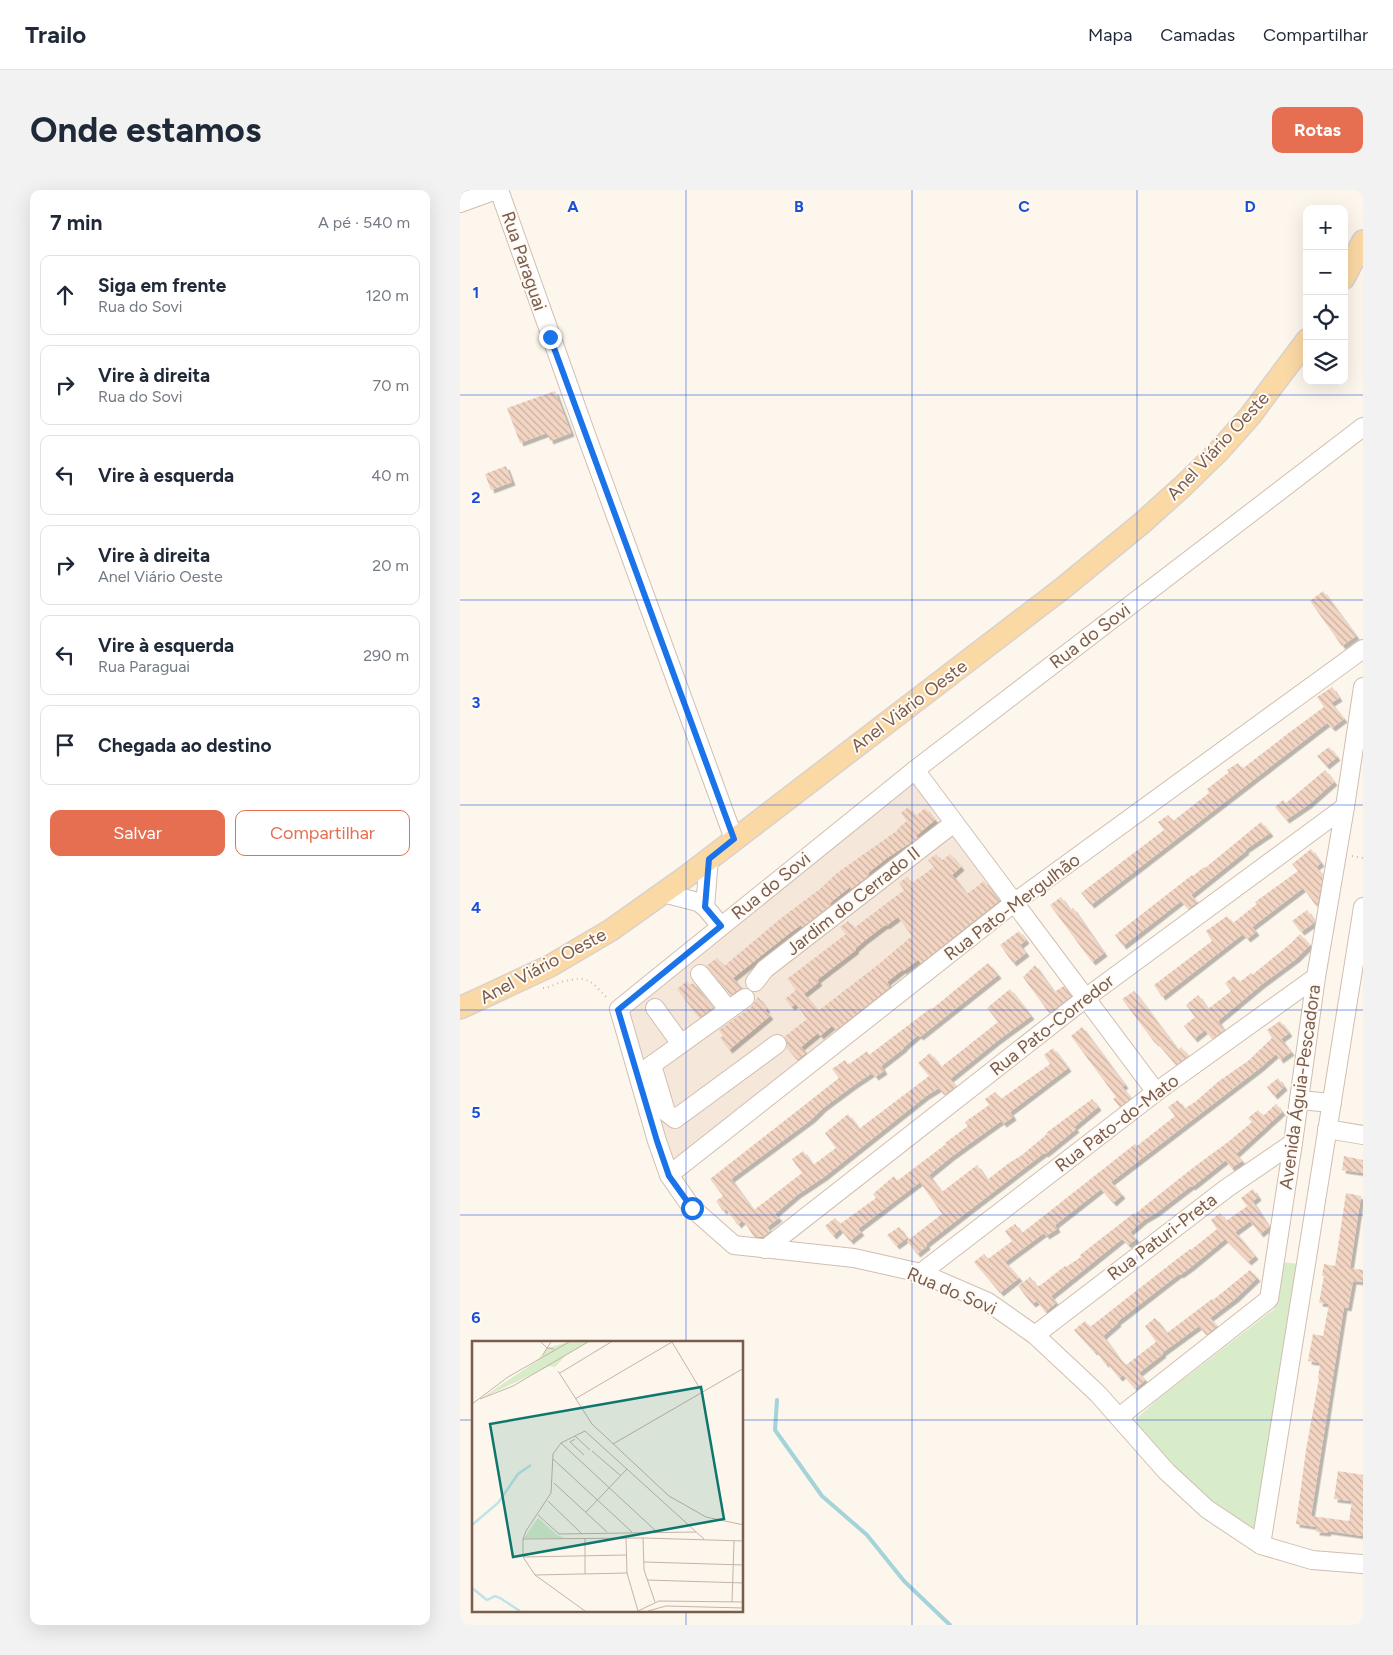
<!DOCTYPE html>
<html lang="pt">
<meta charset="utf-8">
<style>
:root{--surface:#fff;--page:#f2f2f3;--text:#1f2937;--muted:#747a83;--line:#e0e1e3;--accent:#e76f51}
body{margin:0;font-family:Figtree,sans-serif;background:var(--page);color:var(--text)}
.controls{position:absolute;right:15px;top:15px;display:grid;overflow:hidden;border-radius:10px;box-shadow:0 5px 20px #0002}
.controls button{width:45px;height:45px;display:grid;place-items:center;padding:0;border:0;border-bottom:1px solid var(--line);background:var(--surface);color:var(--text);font:25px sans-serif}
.stop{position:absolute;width:15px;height:15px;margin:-11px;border:4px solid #1a73e8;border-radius:50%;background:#fff}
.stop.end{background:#1a73e8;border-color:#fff;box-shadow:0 1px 5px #0008}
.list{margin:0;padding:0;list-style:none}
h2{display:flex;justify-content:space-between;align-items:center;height:65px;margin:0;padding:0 20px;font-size:21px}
h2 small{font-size:16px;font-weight:400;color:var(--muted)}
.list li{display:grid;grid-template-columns:32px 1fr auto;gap:15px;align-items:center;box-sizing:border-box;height:80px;margin:0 10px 10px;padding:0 10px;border:1px solid var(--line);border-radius:10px}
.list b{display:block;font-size:19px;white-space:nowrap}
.list p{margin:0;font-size:16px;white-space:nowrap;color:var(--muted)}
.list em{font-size:16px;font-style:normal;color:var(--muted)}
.actions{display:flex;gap:10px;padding:15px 20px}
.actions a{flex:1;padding:11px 0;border:1px solid var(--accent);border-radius:10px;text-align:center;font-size:18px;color:var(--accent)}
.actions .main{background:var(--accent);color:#fff}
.icon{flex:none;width:28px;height:28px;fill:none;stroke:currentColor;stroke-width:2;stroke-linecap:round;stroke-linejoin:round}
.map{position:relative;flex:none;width:903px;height:1435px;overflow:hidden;border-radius:10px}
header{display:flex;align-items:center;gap:30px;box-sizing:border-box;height:70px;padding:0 25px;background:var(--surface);border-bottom:1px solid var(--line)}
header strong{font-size:24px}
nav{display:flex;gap:28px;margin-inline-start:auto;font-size:18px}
.intro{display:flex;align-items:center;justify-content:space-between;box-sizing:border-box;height:120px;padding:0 30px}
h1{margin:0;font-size:35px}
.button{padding:12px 22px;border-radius:10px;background:var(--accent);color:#fff;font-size:18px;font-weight:700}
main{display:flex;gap:30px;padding:0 30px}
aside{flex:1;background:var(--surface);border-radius:10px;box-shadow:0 5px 20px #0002}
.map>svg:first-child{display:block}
.residential{fill:#f5e8da}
.park{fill:#d8ecc9}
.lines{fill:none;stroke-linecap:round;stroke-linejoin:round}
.stream{stroke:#a5d3da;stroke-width:4}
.building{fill:url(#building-back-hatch);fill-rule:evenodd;filter:url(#shadow)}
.minor-casing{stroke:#d1beb0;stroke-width:20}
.major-casing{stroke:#dad1cd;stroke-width:24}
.path{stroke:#d9b8a5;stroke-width:2;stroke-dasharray:1 4;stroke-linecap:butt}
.minor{stroke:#fff;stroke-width:18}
.major{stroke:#fbd9a5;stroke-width:21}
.route{stroke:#1a73e8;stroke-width:6}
.grid{fill:none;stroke:#1d4ed8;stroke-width:1;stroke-opacity:0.55}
.labels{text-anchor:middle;stroke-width:4;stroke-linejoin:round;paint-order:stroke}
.street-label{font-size:18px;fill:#7a5c4d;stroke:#fffaf3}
.inset-river{fill:none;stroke:#bfe3e8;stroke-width:2.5}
.inset-road{fill:none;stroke:#c5b3a7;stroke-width:1}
.view{fill:#0f766e;fill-opacity:0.15;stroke:#0f766e;stroke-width:2.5}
.inset-edge{fill:none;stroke:#7a5c4d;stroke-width:2.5}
.grid-label{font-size:16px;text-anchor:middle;font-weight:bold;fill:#1d4ed8;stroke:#fffaf3;stroke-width:4;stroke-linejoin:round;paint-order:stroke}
</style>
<header>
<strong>Trailo</strong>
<nav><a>Mapa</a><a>Camadas</a><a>Compartilhar</a></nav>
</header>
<div class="intro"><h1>Onde estamos</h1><a class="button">Rotas</a></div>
<main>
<aside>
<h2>7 min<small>A pé · 540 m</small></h2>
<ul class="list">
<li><svg class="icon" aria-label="ahead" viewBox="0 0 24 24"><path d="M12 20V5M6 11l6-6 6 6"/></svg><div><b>Siga em frente</b><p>Rua do Sovi</p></div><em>120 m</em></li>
<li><svg class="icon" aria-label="right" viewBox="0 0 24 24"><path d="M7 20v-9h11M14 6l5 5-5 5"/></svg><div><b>Vire à direita</b><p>Rua do Sovi</p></div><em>70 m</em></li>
<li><svg class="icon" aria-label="left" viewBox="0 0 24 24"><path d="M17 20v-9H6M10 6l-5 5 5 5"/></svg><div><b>Vire à esquerda</b></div><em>40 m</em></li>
<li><svg class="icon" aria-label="right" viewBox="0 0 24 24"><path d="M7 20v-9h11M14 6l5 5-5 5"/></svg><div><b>Vire à direita</b><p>Anel Viário Oeste</p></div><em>20 m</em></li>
<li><svg class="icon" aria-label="left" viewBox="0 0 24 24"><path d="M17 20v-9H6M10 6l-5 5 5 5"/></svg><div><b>Vire à esquerda</b><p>Rua Paraguai</p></div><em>290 m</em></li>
<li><svg class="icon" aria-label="arrive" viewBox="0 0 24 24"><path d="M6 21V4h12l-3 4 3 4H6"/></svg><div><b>Chegada ao destino</b></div></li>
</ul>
<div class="actions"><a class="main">Salvar</a><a>Compartilhar</a></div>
</aside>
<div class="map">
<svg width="903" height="1435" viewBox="0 0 903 1435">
<defs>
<pattern id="building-back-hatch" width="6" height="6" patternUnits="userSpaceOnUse" patternTransform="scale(1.25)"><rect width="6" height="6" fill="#f3d5c3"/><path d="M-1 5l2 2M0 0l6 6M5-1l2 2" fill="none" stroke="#cab0a1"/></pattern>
<filter id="shadow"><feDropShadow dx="3.5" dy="3.5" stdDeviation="0" flood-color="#0004"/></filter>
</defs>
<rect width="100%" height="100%" fill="#fdf6ec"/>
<path class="residential" d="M455 580 555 712 209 985 159 819Z"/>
<path class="park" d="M822 1072 838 1074 796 1345 723 1290 678 1237 677 1228 697 1210 814 1119Z"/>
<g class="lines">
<path class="stream" d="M317 1210 315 1240 362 1306 407 1345 444 1391 490 1435"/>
</g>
<g class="building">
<path d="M95 201 111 243 90 251 87 243 60 253 47 218Z"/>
<path d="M46 276 52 292 31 300 25 284Z"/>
<path d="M863 401 896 446 882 456 850 411Z"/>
<path d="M872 497 879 508 871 513 884 529 872 538 867 533 631 715 621 703 704 640 698 632 708 625 713 631 749 603 747 599 769 582 767 580 778 573 782 579 830 542 864 517 857 507Z"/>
<path d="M869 557 877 567 866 576 857 566Z"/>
<path d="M865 580 874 592 848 615 826 630 815 617 823 610 826 613Z"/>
<path d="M448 617 456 626 465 618 475 630 456 646 458 648 427 668 408 683 409 685 391 699 390 697 370 713 371 715 342 737 341 735 331 742 273 788 281 798 271 805 246 776 257 768 264 776 320 729 360 699 377 683 438 640 437 639 447 631 441 623Z"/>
<path d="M801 632 810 643 785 660 786 661 731 705 737 712 728 719 721 711 663 756 655 745 732 685 733 686 744 677 745 678Z"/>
<path d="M851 659 861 673 856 677 863 685 857 717 843 698 792 737 796 742 787 749 783 744 702 807 694 795 752 751 746 741 767 726 773 733 797 714 795 712 838 681 832 674Z"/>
<path d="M476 664 481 671 490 664 501 677 492 685 507 704 524 691 539 711 461 773 458 770 443 781 442 780 427 792 430 797 376 840 372 836 360 846 358 843 341 857 346 863 337 870 327 858V852L324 847 347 829 336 814 331 817 325 809 336 800 327 789 386 744 380 737 388 731 394 738 444 700 439 693 447 687 452 693 474 677 468 670ZM438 727 452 746 419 774 358 821 344 804 359 792 357 790 396 760 395 759 404 751 425 735 426 736Z"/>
<path d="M601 707 610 720 613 718 644 763 632 772 590 715Z"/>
<path d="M847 720 855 732 841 742 832 731Z"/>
<path d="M559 741 566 750 560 755 566 763 553 773 540 755Z"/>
<path d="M840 744 850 755 836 769 801 795 758 831 764 840 752 849 745 840 734 849 724 836 735 827 726 815 738 805 748 819 771 801 765 793 774 786 780 792 791 783 792 785 830 754Z"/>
<path d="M528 773 538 785 460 847 458 845 444 857V858L421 876 424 881 415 887 412 883 394 895 363 918 352 929 271 989 289 1014 294 1020 342 983 332 969 343 961 353 975 376 958 365 943 388 924 399 939 469 886 458 873 470 863 481 877 538 832 527 818 550 799 571 826 537 851 490 889 496 896 484 905 479 898 466 906 364 987 337 1005 315 1024 319 1028 307 1037 310 1041 303 1047H294L285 1033 282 1031 278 1035 266 1019 263 1021 256 1011 263 1006 250 989 379 888 372 879 385 870 388 875 407 861 409 865 471 818 472 819Z"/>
<path d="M575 775 594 802 604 796 611 806 589 823 563 787Z"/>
<path d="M227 791 230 795 233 793 253 818 239 828 217 799Z"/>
<path d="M674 801 718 860 721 857 728 866 716 875 696 852 695 853 662 809Z"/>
<path d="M298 807 307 819 305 820 310 826 269 860 260 848 263 846 259 840 291 817Z"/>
<path d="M820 831 829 843 821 849 831 862 820 870 816 864 800 878 651 992 662 1005 653 1013 641 999 595 1035 597 1039 586 1046 584 1043 545 1072 559 1088 540 1103 514 1072 524 1064 528 1069 552 1051 545 1041 555 1034 562 1043 675 954 677 956 715 926 708 917 718 910 724 919 735 912 759 891 788 871 812 848 807 840Z"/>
<path d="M622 837 665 895 662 897 671 908 660 917 653 909 656 907 611 846Z"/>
<path d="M593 858 608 878 550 922 553 927 543 934 541 931 491 967 469 985 482 1002 517 975 527 990 549 973 562 965 587 944 586 943 632 909 638 917 614 937 616 939 585 964 584 963 511 1019 466 1054 467 1056 457 1064 447 1051 482 1024 460 992 398 1039 401 1042 390 1051 380 1039 373 1046 365 1036 375 1028 380 1034 416 1008 413 1004 434 986 437 991 486 954 485 953 508 936 505 932 529 915 525 909 535 902 541 909 590 874 584 865Z"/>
<path d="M818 888 824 897 814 906 807 897Z"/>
<path d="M816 914 822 922 776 964 782 971 771 978 766 970 732 997 731 996 696 1023 684 1030 670 1042 676 1049 668 1055 662 1049 591 1106 596 1113 585 1122 577 1111 572 1114 564 1104 558 1096 570 1087 577 1097 582 1094 605 1076 606 1077 621 1067 620 1065 674 1023 675 1024 686 1015 734 977 768 952 792 932 788 928 798 920 803 926Z"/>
<path d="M884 966 903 970V983L882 980Z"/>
<path d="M793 999 798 1007 787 1016 781 1008Z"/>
<path d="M886 1003 901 1006 890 1078 903 1080V1092L893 1091 888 1118 884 1117 851 1326 889 1331 892 1311 874 1309 878 1281 903 1285V1346L868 1341 867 1343 856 1342 857 1337 836 1334 846 1260 859 1188H858L860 1173 848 1171 853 1144 863 1146 869 1114 859 1113 864 1086H862L864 1074 875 1076Z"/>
<path d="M793 1012 809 1037 800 1044 790 1031 775 1042 795 1066 788 1072 765 1049 731 1077 720 1085 719 1084 657 1132 658 1133 643 1146 658 1167 666 1175 696 1152 685 1136 695 1128 707 1143 752 1109 753 1110 790 1080 797 1088 775 1109 750 1128 757 1136 746 1145 739 1136 702 1163 703 1164 679 1183 685 1190 675 1199 663 1185 659 1188 647 1173 645 1174 636 1161 634 1162 614 1140 625 1131 630 1137 708 1076 730 1059 731 1060 757 1039 751 1030 760 1023 766 1031Z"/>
<path d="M439 1037 447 1048 436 1056 427 1045Z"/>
</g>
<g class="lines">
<g class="minor-casing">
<g id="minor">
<path d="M39 0 128 250 274 649"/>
<path d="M0 13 36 0"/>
<path d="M903 237 455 580 159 819 197 951 209 985 232 1018 274 1055 394 1068 461 1083 528 1112 575 1145 638 1204 706 1281 747 1319 801 1355 852 1370 903 1374"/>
<path d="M455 580 696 902"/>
<path d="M203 703 238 712 245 717 261 736"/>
<path d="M245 717 249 669"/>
<path d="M240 784 268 819"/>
<path d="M295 792 305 779 494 633"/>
<path d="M195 818 221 854"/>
<path d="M192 875 206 922 215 929 317 854"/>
<path d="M182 882 285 808"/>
<path d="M839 910 872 913"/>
<path d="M867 939 903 945"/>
<path d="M209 985 555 712 903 459"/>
<path d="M305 1059 627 807 885 617"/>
<path d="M461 1083 696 902 856 787"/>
<path d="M575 1145 767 998 833 953"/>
<path d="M659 1227 809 1109 833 953 856 787 885 617 903 497"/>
<path d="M801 1355 903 717"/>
</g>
</g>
<g class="major-casing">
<g id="major">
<path d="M884 88 903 51"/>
<path d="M0 818 90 776 151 740 227 686 603 398 682 333 722 297 758 262 790 226 847 150"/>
</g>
</g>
<g class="path">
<path d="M892 666 903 668"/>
<path d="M83 798C90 798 95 794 101 792 129 785 130 790 148 809"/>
</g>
<use href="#minor" class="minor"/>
<use href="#major" class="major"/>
</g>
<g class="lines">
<path class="route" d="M90 147 274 649 249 669 245 717 261 736 158 820 197 951 209 986 232 1018"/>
</g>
<path class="grid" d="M226 0V1152M452 0V1435M677 0V1435M0 205H903M0 410H903M0 615H903M0 820H903M0 1025H903M0 1230H14M282 1230H903M226 1421V1435"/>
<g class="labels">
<g class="street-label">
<text transform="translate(64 71) rotate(71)" y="6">Rua Paraguai</text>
<text transform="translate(758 256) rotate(-47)" y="6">Anel Viário Oeste</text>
<text transform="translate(630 446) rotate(-37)" y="6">Rua do Sovi</text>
<text transform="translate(449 516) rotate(-37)" y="6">Anel Viário Oeste</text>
<text transform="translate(311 696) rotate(-39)" y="6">Rua do Sovi</text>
<text transform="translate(393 711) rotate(-38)" y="6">Jardim do Cerrado II</text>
<text transform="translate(552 717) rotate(-37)" y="6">Rua Pato-Mergulhão</text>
<text transform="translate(83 776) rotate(-28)" y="6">Anel Viário Oeste</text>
<text transform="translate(592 835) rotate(-38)" y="6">Rua Pato-Corredor</text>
<text transform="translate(840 897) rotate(-82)" y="6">Avenida Águia-Pescadora</text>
<text transform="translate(657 933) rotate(-37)" y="6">Rua Pato-do-Mato</text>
<text transform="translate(702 1047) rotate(-37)" y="6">Rua Paturi-Preta</text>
<text transform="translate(492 1101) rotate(23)" y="6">Rua do Sovi</text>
</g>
</g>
<g transform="translate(12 1151)">
<rect width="271" height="271" fill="#fdf6ec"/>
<path d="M97 1H116L94 14 83 26 78 25 8 58 65 20 75 7Z" fill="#d8ecc9"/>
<path d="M66 177 85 194 93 197H52Z" fill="#d8ecc9"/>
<path class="inset-river" d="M0 184 26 162 46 133 59 124M0 247 15 259 23 255 28 257 48 270"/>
<path class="inset-road" d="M69 1 75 7 79 1M200 1 230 51M71 14 75 7 82 8M86 30 120 83 197 155 234 176 272 184M88 32 139 1M8 58 41 45 116 1M103 58 200 1M0 63 36 36 97 1M103 95 118 109M103 98 98 101 112 114M89 102 185 191M141 103 272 27M120 110 149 135M81 118 160 191M82 142 135 191M76 160 110 193M114 171 155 128M66 174 87 193 224 191M113 197V233M154 197 155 232 166 270M171 197 172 229 183 261M51 198 171 197 272 200M51 216 154 214M172 221 272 224M63 234 155 232M175 239 272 242M260 261 262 200M113 270 63 234 51 216V198L54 190 79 152 81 113 89 102 113 90 232 198M166 270 187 260 272 261M176 270 194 265 272 267"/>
<path class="view" d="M229 46 252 178 41 216 18 83Z"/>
<rect width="271" height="271" class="inset-edge"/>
</g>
<g class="grid-label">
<text x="113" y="22">A</text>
<text x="339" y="22">B</text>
<text x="564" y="22">C</text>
<text x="790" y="22">D</text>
<text x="16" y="108">1</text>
<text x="16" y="313">2</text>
<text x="16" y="518">3</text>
<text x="16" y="723">4</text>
<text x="16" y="928">5</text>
<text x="16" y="1133">6</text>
</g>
</svg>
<div class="controls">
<button>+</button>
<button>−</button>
<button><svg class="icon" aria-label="locate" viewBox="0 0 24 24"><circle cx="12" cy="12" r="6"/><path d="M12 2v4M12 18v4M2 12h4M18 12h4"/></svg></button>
<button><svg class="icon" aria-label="layers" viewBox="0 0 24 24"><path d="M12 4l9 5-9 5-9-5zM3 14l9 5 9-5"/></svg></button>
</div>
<div class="stop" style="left:232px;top:1018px"></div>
<div class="stop end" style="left:90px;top:147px"></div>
</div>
</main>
